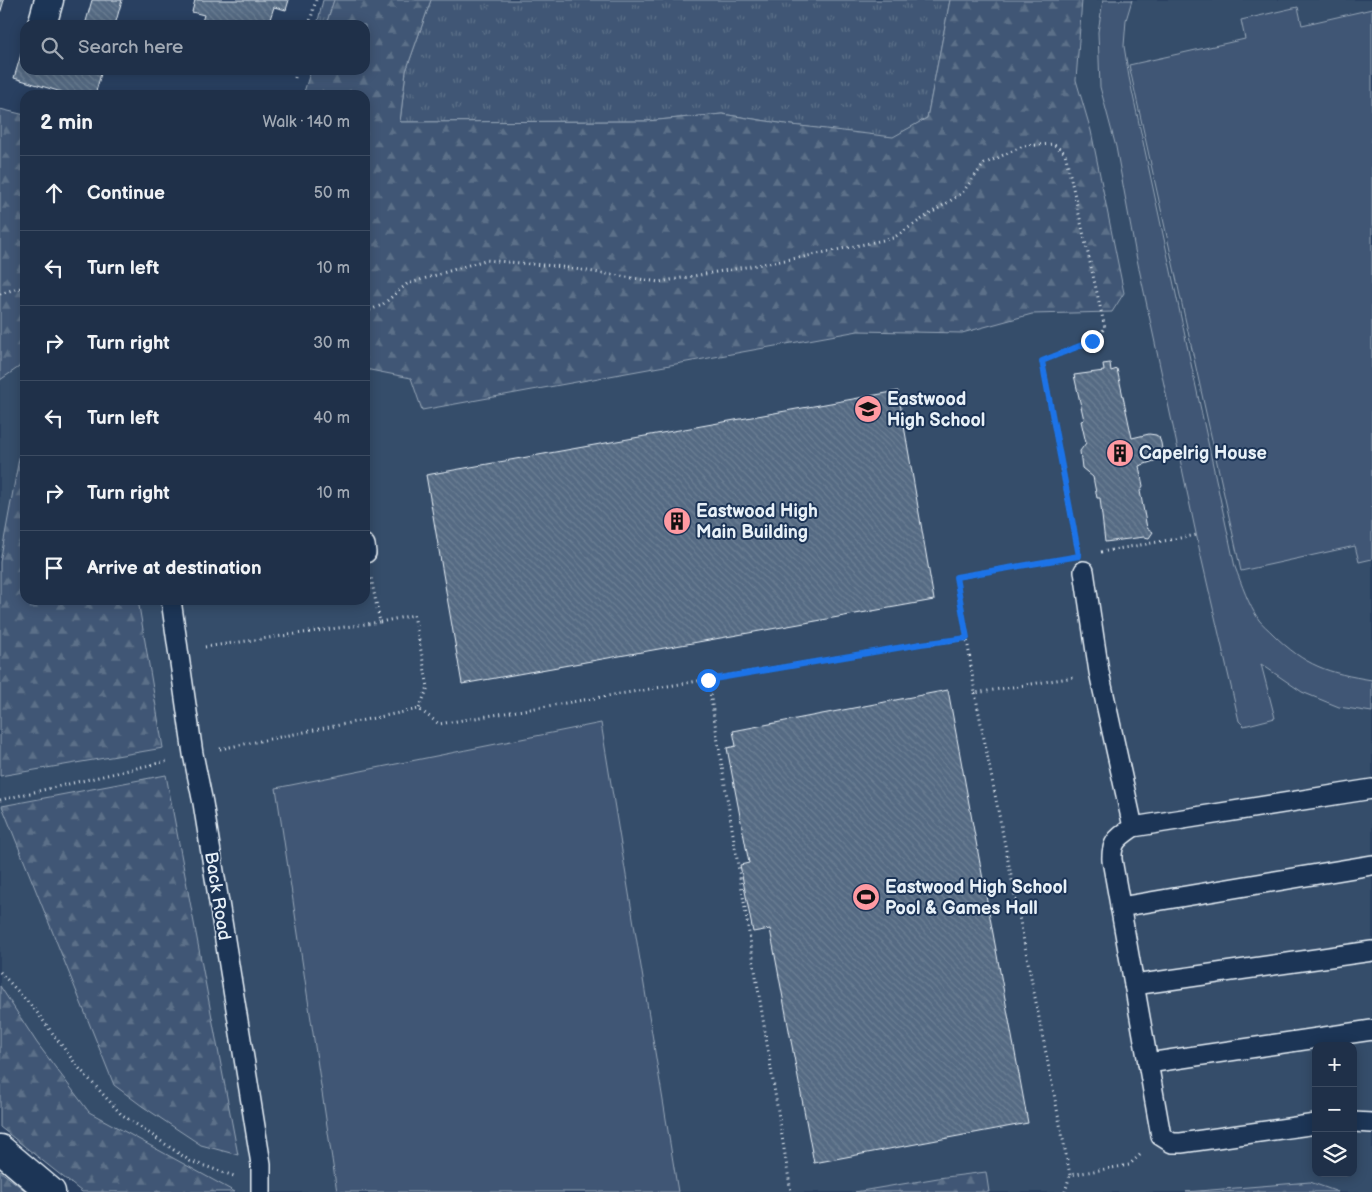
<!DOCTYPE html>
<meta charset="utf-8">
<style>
:root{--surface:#1f3049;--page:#273850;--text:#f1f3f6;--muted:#a1a9b4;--line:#3c4b61}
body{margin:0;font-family:"Balsamiq Sans",sans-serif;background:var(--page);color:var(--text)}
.controls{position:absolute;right:15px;bottom:15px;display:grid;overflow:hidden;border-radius:10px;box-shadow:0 2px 12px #0003}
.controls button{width:45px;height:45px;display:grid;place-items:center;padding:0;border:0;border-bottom:1px solid var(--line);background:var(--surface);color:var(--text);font:25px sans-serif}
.stop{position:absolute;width:15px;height:15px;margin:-11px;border:4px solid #1a73e8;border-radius:50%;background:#fff}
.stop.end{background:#1a73e8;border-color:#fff;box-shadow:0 1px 5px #0008}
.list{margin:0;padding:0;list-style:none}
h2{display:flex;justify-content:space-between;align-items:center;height:65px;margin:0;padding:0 20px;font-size:21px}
h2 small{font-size:16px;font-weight:400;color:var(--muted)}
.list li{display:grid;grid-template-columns:32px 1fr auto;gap:15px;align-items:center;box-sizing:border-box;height:75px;padding:0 20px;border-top:1px solid var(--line)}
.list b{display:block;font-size:19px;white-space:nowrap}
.list em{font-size:16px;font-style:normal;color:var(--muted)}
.icon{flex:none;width:28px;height:28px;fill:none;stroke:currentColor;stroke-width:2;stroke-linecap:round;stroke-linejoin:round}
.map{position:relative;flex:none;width:1372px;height:1192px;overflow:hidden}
.search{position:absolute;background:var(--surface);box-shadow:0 2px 12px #0003;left:20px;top:20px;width:350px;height:55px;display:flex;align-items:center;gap:12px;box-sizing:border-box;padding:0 18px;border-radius:15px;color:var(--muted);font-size:19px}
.panel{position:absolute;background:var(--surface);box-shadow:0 2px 12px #0003;left:20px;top:90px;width:350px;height:515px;border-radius:15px}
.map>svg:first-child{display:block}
.built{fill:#364d6b;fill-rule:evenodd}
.grass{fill:url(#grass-tufts);stroke:#94a4b6}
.forest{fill:url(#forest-firs);stroke:#94a4b6}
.garden{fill:#415774;stroke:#94a4b6}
.building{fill:url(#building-back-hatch);stroke:#e8f1f8}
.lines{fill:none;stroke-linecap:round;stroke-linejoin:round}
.lane-casing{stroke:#e8f1f8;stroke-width:22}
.street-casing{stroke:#e8f1f8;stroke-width:31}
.secondary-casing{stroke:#e8f1f8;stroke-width:31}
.path{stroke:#e8f1f8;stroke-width:3;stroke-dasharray:1 4;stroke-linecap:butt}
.lane{stroke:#1d3557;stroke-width:19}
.street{stroke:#1d3557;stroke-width:28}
.secondary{stroke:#1d3557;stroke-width:28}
.route{stroke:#1a73e8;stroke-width:6}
.labels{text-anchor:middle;stroke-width:4;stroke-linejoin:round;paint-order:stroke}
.poi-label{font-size:18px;font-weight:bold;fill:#e8f1f8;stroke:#1d3557;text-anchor:start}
.street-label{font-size:18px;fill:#e8f1f8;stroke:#1d3557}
</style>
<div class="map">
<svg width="1372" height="1192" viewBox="0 0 1372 1192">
<defs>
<pattern id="grass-tufts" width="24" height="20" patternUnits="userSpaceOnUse" patternTransform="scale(1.25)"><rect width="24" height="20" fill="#415774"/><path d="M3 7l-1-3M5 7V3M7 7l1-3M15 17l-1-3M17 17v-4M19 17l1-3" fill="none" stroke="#5c7089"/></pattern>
<pattern id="forest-firs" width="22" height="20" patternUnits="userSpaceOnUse" patternTransform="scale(1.25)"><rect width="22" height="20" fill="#415774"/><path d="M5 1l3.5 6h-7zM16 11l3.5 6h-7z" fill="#5c7089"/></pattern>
<pattern id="building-back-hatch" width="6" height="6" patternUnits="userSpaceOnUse" patternTransform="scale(1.25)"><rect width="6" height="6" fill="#556a83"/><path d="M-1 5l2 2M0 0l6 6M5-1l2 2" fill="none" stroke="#6d8095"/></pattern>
</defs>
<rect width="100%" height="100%" fill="#294061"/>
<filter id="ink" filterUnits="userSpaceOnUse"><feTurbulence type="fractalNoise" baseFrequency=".02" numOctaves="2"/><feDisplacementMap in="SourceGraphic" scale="10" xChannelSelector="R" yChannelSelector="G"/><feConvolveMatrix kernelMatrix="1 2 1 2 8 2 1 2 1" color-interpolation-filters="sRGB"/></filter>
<g filter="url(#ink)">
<path class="built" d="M986 0H1372V1192H82L0 1127V218H25V600H365V212L871 201ZM1316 1046H1353V1173H1316Z"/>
<g class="grass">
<path d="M323 0H334L326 25H317Z"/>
<path d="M431 0H950L927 118 893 138 792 125 722 114 647 121 400 122 406 71Z"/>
</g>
<g class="forest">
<path d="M334 0H431L406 71 400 122 647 121 722 114 792 125 893 137 927 118 950 0H1082L1076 80 1091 131 1124 293 1112 312 1032 314 962 333 858 331 422 410 411 378 365 369V95H303L311 70H365V25H326Z"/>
<path d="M0 109 25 115V363L0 380Z"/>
<path d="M25 443V600H138L163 748 0 776V562L20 453Z"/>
<path d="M166 775 238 1155 201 1145 142 1106 114 1085 2 806Z"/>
<path d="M0 986 37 1043 89 1112 235 1192H82L0 1127Z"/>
<path d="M0 1171 27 1192H0Z"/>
<path d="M986 1172 989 1192H855L938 1178Z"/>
<path d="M1310 1182 1338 1192H1186Z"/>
</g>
<g class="garden">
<path d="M1103 0H1132L1126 20 1124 46 1129 77 1235 567C1242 585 1248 604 1259 620 1263 625 1268 629 1273 634 1305 666 1328 673 1372 680V712L1339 707 1302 692 1261 664 1275 718 1244 726 1239 721 1200 552 1135 250 1116 147 1100 87 1098 32Z"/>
<path d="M1298 7 1302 25 1372 9V559L1359 562 1355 546 1241 571 1129 65 1245 39 1241 20Z"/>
<path d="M601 723 678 1192H337L276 788Z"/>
</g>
<g class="building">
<path d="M0 0H4L0 14Z"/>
<path d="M92 0H122L115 25H85Z"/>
<path d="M195 0H289L286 10 274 7 268 25H201L204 15 192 12Z"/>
<path d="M22 51 25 52V70H102L95 95H65V93L14 78Z"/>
<path d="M1110 363 1111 371 1117 369 1132 438 1149 434 1156 435 1159 437 1161 443 1162 449 1157 460 1139 466 1143 486 1140 491 1147 528 1153 532 1149 538 1144 537 1105 542 1100 498H1097L1093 477 1082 468 1080 451 1086 443 1081 421 1084 420 1074 375 1104 371 1103 364Z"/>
<path d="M898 391 934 600 462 684 426 475Z"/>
<path d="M948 690 1028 1123 814 1163 770 929 753 932 740 865 749 863 727 748 736 746 733 731Z"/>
</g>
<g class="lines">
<g class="lane-casing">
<g id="lane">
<path d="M365 545 366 553"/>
<path d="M1084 571 1099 672 1133 827"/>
<path d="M171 600 193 754 203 803 261 1164V1192"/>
<path d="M1120 907 1372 865"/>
<path d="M1134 985 1372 951"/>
<path d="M1148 1063 1372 1030"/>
<path d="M1353 1122 1372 1123"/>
<path d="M1316 1124 1181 1143H1172L1161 1136 1112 860C1111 841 1119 837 1133 827L1372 789"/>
</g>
</g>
<g class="street-casing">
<path id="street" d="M42 25 49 0"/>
</g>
<g class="secondary-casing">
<path id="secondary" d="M0 1149 51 1192"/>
</g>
<g class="path">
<path d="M309 25 316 0"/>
<path d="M295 78 297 70"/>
<path d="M0 294 18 288 25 289"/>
<path d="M365 312 382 305 407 284 485 260 555 266 659 282 803 257 893 238 962 193 984 164 1023 146 1053 144 1065 153 1105 328 1092 341 1042 361 1077 548"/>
<path d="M1101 552 1197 535"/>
<path d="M380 622 414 615 428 687 419 709"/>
<path d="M967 639 956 577 1061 559"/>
<path d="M205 647 380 622 371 578"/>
<path d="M708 680 791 1192"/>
<path d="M975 693 1070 1175 1129 1165 1142 1153"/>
<path d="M220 749 419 709 439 724 921 644 967 639 975 693 1075 677"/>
<path d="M0 800 167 761"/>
<path d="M0 972 36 1011 78 1067 121 1114 190 1161 234 1176"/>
<path d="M1065 1192 1070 1175"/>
</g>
<use href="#lane" class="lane"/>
<use href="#street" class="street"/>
<use href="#secondary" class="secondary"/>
</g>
</g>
<g class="lines" filter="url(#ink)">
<path class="route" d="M708 680 921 644 967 638 956 577 1079 556 1042 361 1092 341"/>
</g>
<defs>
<g id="school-disc" transform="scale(1.4375)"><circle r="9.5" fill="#ff9aa2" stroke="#1d3557"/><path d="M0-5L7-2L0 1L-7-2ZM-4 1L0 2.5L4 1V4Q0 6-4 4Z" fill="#111"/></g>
<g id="building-disc" transform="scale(1.4375)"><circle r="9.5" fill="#ff9aa2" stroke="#1d3557"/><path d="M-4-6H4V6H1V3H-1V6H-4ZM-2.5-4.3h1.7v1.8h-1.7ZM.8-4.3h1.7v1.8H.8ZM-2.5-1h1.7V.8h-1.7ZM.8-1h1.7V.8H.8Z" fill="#111"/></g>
<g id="stadium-disc" transform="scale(1.4375)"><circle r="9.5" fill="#ff9aa2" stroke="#1d3557"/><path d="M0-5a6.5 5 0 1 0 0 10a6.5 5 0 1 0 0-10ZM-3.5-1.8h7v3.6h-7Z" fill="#111"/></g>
</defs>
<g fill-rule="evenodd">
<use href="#school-disc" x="868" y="409"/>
<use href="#building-disc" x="1120" y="453"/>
<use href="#building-disc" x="677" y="521"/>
<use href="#stadium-disc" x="866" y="897"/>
</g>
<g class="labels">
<g class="poi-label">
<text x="887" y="405">Eastwood<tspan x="887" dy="21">High School</tspan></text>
<text x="1139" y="459">Capelrig House</text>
<text x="696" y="517">Eastwood High<tspan x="696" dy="21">Main Building</tspan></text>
<text x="885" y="893">Eastwood High School<tspan x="885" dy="21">Pool &amp; Games Hall</tspan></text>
</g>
<g class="street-label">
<text transform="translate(218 896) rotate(81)" y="6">Back Road</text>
</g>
</g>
</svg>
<div class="controls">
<button>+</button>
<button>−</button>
<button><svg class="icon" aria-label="layers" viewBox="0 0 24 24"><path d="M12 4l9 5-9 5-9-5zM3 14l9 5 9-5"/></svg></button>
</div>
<div class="stop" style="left:708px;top:680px"></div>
<div class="stop end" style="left:1092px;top:341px"></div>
<div class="search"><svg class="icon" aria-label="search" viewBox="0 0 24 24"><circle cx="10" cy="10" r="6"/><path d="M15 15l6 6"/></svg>Search here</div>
<section class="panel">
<h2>2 min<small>Walk · 140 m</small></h2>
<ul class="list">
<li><svg class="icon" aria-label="ahead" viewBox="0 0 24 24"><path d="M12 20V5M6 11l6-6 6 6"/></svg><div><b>Continue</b></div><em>50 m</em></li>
<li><svg class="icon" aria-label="left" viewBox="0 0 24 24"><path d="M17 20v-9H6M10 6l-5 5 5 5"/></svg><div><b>Turn left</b></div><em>10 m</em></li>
<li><svg class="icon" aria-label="right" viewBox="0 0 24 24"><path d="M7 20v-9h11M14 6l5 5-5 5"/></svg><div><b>Turn right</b></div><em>30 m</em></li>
<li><svg class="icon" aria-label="left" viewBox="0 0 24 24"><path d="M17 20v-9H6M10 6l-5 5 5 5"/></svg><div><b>Turn left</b></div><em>40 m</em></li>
<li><svg class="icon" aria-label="right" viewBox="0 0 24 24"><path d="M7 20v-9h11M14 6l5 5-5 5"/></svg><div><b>Turn right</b></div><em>10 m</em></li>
<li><svg class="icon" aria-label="arrive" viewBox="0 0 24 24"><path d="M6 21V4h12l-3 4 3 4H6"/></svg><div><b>Arrive at destination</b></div></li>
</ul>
</section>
</div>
